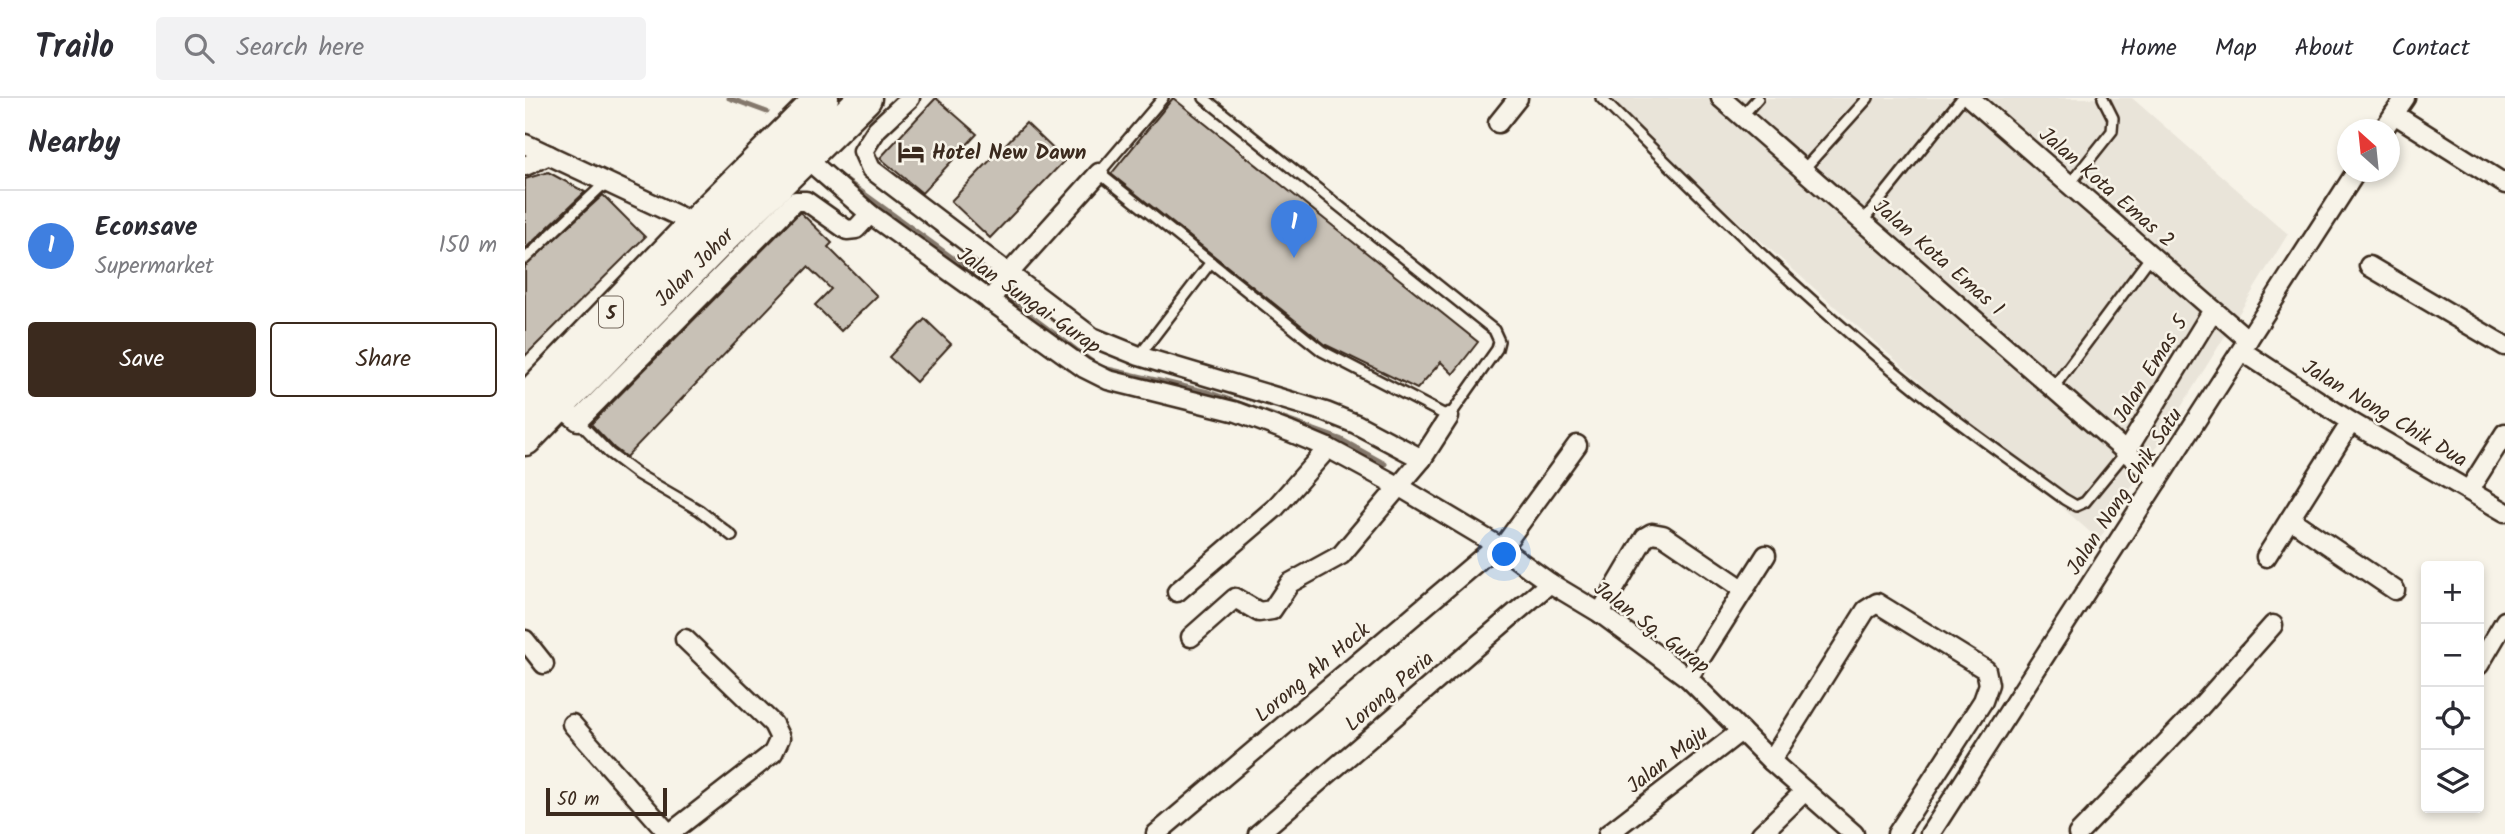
<!DOCTYPE html>
<meta charset="utf-8">
<style>
:root{--surface:#fff;--page:#f2f2f3;--text:#2b2b33;--muted:#7c7c81;--line:#e1e1e2;--accent:#3b2a1e}
body{margin:0;font-family:Kalam,sans-serif;background:var(--page);color:var(--text)}
.controls{position:absolute;right:21px;bottom:21px;display:grid;overflow:hidden;border-radius:7px;box-shadow:0 4px 10px #0003}
.controls button{width:63px;height:63px;display:grid;place-items:center;padding:0;border:0;border-bottom:2px solid var(--line);background:var(--surface);color:var(--text);font:35px sans-serif}
.compass{position:absolute;left:1812px;top:21px;width:63px;height:63px;border-radius:50%;background:var(--surface);box-shadow:0 4px 10px #0003;rotate:333deg}
.scale{position:absolute;left:21px;bottom:18px;width:121px;box-sizing:border-box;padding-left:7px;border:4px solid #3b2a1e;border-top:0;font-size:19px;line-height:24px;white-space:nowrap;color:#3b2a1e;-webkit-text-stroke:5px #f7f3e8;paint-order:stroke}
.you{position:absolute;left:980px;top:457px;width:24px;height:24px;margin:-18px;border:5px solid #fff;border-radius:50%;background:#1a73e8;box-shadow:0 0 0 10px #1a73e833}
.badge{display:grid;place-items:center;width:46px;height:46px;border-radius:50%;background:var(--accent);color:#fff;font-size:23px;font-weight:700}
.pin{position:absolute;translate:-50% -58px;filter:drop-shadow(0 2px 4px #0008)}
.pin::after{content:'';position:absolute;top:37px;width:24px;height:21px;background:inherit;clip-path:polygon(0 0,100% 0,50% 100%)}
.list{margin:0;padding:0;list-style:none}
h2{display:flex;justify-content:space-between;align-items:center;height:91px;margin:0;padding:0 28px;font-size:30px}
h2 small{font-size:23px;font-weight:400;color:var(--muted)}
.list li{display:grid;grid-template-columns:46px 1fr auto;gap:21px;align-items:center;box-sizing:border-box;height:112px;padding:0 28px;border-top:2px solid var(--line)}
.list b{display:block;font-size:26px;white-space:nowrap}
.list p{margin:0;font-size:23px;white-space:nowrap;color:var(--muted)}
.list em{font-size:23px;font-style:normal;color:var(--muted)}
.actions{display:flex;gap:14px;padding:21px 28px}
.actions a{flex:1;padding:16px 0;border:2px solid var(--accent);border-radius:7px;text-align:center;font-size:24px;color:var(--accent)}
.actions .main{background:var(--accent);color:#fff}
.icon{flex:none;width:38px;height:38px;fill:none;stroke:currentColor;stroke-width:2;stroke-linecap:round;stroke-linejoin:round}
.map{position:relative;flex:none;width:1980px;height:736px;overflow:hidden}
header{display:flex;align-items:center;gap:42px;box-sizing:border-box;height:98px;padding:0 35px;background:var(--surface);border-bottom:2px solid var(--line)}
header strong{font-size:33px}
nav{display:flex;gap:38px;margin-inline-start:auto;font-size:24px}
.search{width:490px;height:63px;background:var(--page);display:flex;align-items:center;gap:18px;box-sizing:border-box;padding:0 24px;border-radius:7px;color:var(--muted);font-size:26px}
main{display:flex}
aside{flex:1;background:var(--surface)}
.map>svg:first-child{display:block}
.built{fill:#e9e4d9}
.lines{fill:none;stroke-linecap:round;stroke-linejoin:round}
.stream{stroke:#84786c;stroke-width:5}
.building{fill:#c8c1b6;stroke:#3b2a1e;stroke-width:2}
.lane-casing{stroke:#3b2a1e;stroke-width:14}
.street-casing{stroke:#3b2a1e;stroke-width:23}
.highway-casing{stroke:#3b2a1e;stroke-width:37}
.lane{stroke:#f7f3e8;stroke-width:9}
.street{stroke:#f7f3e8;stroke-width:18}
.highway{stroke:#f7f3e8;stroke-width:32}
.labels{text-anchor:middle;stroke-width:5;stroke-linejoin:round;paint-order:stroke}
.shield{fill:#f7f3e8;stroke:#73665b;stroke-width:2}
.shield-label{font-size:19px;font-weight:bold;fill:#3b2a1e}
.poi-label{font-size:21px;font-weight:bold;fill:#3b2a1e;stroke:#f7f3e8;text-anchor:start}
.street-label{font-size:21px;fill:#3b2a1e;stroke:#f7f3e8}
</style>
<header>
<strong>Trailo</strong>
<div class="search"><svg class="icon" aria-label="search" viewBox="0 0 24 24"><circle cx="10" cy="10" r="6"/><path d="M15 15l6 6"/></svg>Search here</div>
<nav><a>Home</a><a>Map</a><a>About</a><a>Contact</a></nav>
</header>
<main>
<aside>
<h2>Nearby<small></small></h2>
<ul class="list">
<li><span class="badge" style="background:#3f7fe0">1</span><div><b>Econsave</b><p>Supermarket</p></div><em>150 m</em></li>
</ul>
<div class="actions"><a class="main">Save</a><a>Share</a></div>
</aside>
<div class="map">
<svg width="1980" height="736" viewBox="0 0 1980 736">
<rect width="100%" height="100%" fill="#f7f3e8"/>
<filter id="ink" filterUnits="userSpaceOnUse"><feTurbulence type="fractalNoise" baseFrequency=".0143" numOctaves="2"/><feDisplacementMap in="SourceGraphic" scale="14" xChannelSelector="R" yChannelSelector="G"/><feConvolveMatrix kernelMatrix="1 2 1 2 8 2 1 2 1" color-interpolation-filters="sRGB"/></filter>
<g filter="url(#ink)">
<path class="built" d="M1074 0H1607L1763 136 1574 442Z"/>
<g class="lines">
<g class="stream">
<path d="M204 0 242 14"/>
<path d="M308 73 447 174"/>
<path d="M475 195 574 269 683 294 815 341 860 366"/>
</g>
</g>
<g class="building">
<path d="M411 0 452 36 397 95 355 60Z"/>
<path d="M648 0 953 244 928 276 916 264 892 291 801 247 586 76Z"/>
<path d="M501 25 540 62 465 140 426 103Z"/>
<path d="M23 74 60 94 0 151V81Z"/>
<path d="M78 97 120 139 0 258V168Z"/>
<path d="M275 114 307 145 303 149 352 198 316 233 290 207 306 191 283 169 101 359 89 350 66 326Z"/>
<path d="M400 221 426 246 391 284 364 259Z"/>
</g>
<g class="lines">
<g class="lane-casing">
<g id="lane">
<path d="M638 0 574 75 797 253 924 319 972 251 974 243 969 232 679 0"/>
<path d="M1076 0C1183 106 1291 213 1410 306 1452 339 1496 369 1539 401L1551 408 1560 404 1601 354"/>
<path d="M1217 18 1233 0"/>
<path d="M1279 71 1343 0"/>
<path d="M1544 87 1587 33 1588 20 1578 0"/>
<path d="M1338 123 1437 0"/>
<path d="M0 161 82 83"/>
<path d="M614 258 686 164"/>
<path d="M1528 290 1626 158"/>
<path d="M53 323 84 355 112 376 174 412 207 438"/>
</g>
</g>
<g class="street-casing">
<g id="street">
<path d="M385 0 352 31 338 53 346 71 567 239 614 258 801 314 831 326 897 361"/>
<path d="M1196 0 1633 382"/>
<path d="M1445 0 1723 242"/>
<path d="M1869 16 1980 86"/>
<path d="M973 25 993 0"/>
<path d="M1858 32 1880 0"/>
<path d="M0 46 175 128"/>
<path d="M275 55 345 116 559 270 583 282 712 314 765 334 803 350 875 389 972 447 1025 485 1075 515 1163 580 1246 663 1329 736"/>
<path d="M0 68 24 57"/>
<path d="M1844 168 1980 248"/>
<path d="M465 203 485 174 574 75"/>
<path d="M1717 253 1826 324 1980 414"/>
<path d="M34 307 53 323 270 103H281L322 132 331 131 345 116"/>
<path d="M1601 354 1688 212"/>
<path d="M1944 392 1980 335"/>
<path d="M1765 421 1870 492"/>
<path d="M977 450 1052 347"/>
<path d="M1741 459 1826 324"/>
<path d="M652 494 750 410 803 350"/>
<path d="M1075 515 1120 439 1127 435 1138 437 1219 492"/>
<path d="M666 539 710 500 734 514 747 512 765 485 816 457 897 361 924 319"/>
<path d="M0 542 19 566"/>
<path d="M1954 567 1980 523"/>
<path d="M1163 580 1241 457"/>
<path d="M47 626 144 736"/>
<path d="M1246 663 1341 512 1352 505 1461 572 1464 586 1458 603 1372 736"/>
<path d="M144 736 248 655 255 640 248 626 160 541"/>
<path d="M631 736 972 447"/>
<path d="M733 736 1025 485"/>
<path d="M1083 736 1216 633"/>
<path d="M1236 736 1280 693"/>
<path d="M1405 736 1831 74"/>
<path d="M1553 736 1668 617 1748 527"/>
</g>
</g>
<g class="highway-casing">
<g id="highway">
<path d="M0 303 171 125 297 0"/>
<path d="M0 341 193 144 340 0"/>
</g>
</g>
<use href="#lane" class="lane"/>
<use href="#street" class="street"/>
<use href="#highway" class="highway"/>
</g>
</g>
<defs>
<g id="hotel-bare" transform="scale(2.1)"><path d="M-6-4.5h1.5V1H6V5H4.5V3h-9V5H-6ZM-4 0a1.8 1.8 0 1 1 3.6 0ZM.5 0V-2.5h3Q6-2.5 6 0Z" fill="#3b2a1e" stroke="#f7f3e8" stroke-width="2.5" paint-order="stroke"/></g>
</defs>
<g fill-rule="evenodd">
<use href="#hotel-bare" x="386" y="54"/>
</g>
<g class="labels">
<rect class="shield" x="74" y="198.5" width="24" height="31" rx="5"/>
<g class="shield-label">
<text x="86" y="221">5</text>
</g>
<g class="poi-label">
<text x="407" y="61">Hotel New Dawn</text>
</g>
<g class="street-label">
<text transform="translate(1582 89) rotate(41)" y="7">Jalan Kota Emas 2</text>
<text transform="translate(1414 159) rotate(41)" y="7">Jalan Kota Emas 1</text>
<text transform="translate(169 169) rotate(-45)" y="7">Jalan Johor</text>
<text transform="translate(504 202) rotate(35)" y="7">Jalan Sungai Gurap</text>
<text transform="translate(1625 271) rotate(-58)" y="7">Jalan Emas 5</text>
<text transform="translate(1860 315) rotate(31)" y="7">Jalan Nong Chik Dua</text>
<text transform="translate(1599 393) rotate(-57)" y="7">Jalan Nong Chik Satu</text>
<text transform="translate(1127 529) rotate(37)" y="7">Jalan Sg. Gurap</text>
<text transform="translate(787 574) rotate(-40)" y="7">Lorong Ah Hock</text>
<text transform="translate(864 593) rotate(-41)" y="7">Lorong Peria</text>
<text transform="translate(1142 661) rotate(-38)" y="7">Jalan Maju</text>
</g>
</g>
</svg>
<div class="controls">
<button>+</button>
<button>−</button>
<button><svg class="icon" aria-label="locate" viewBox="0 0 24 24"><circle cx="12" cy="12" r="6"/><path d="M12 2v4M12 18v4M2 12h4M18 12h4"/></svg></button>
<button><svg class="icon" aria-label="layers" viewBox="0 0 24 24"><path d="M12 4l9 5-9 5-9-5zM3 14l9 5 9-5"/></svg></button>
</div>
<svg class="compass" viewBox="-18 -18 36 36"><path d="M0-13l5 13h-10z" fill="#e53935"/><path d="M0 13l5-13h-10z" fill="#7c7c81"/></svg>
<div class="scale">50 m</div>
<div class="you"></div>
<div class="pin badge" style="left:769px;top:160px;background:#3f7fe0">1</div>
</div>
</main>
